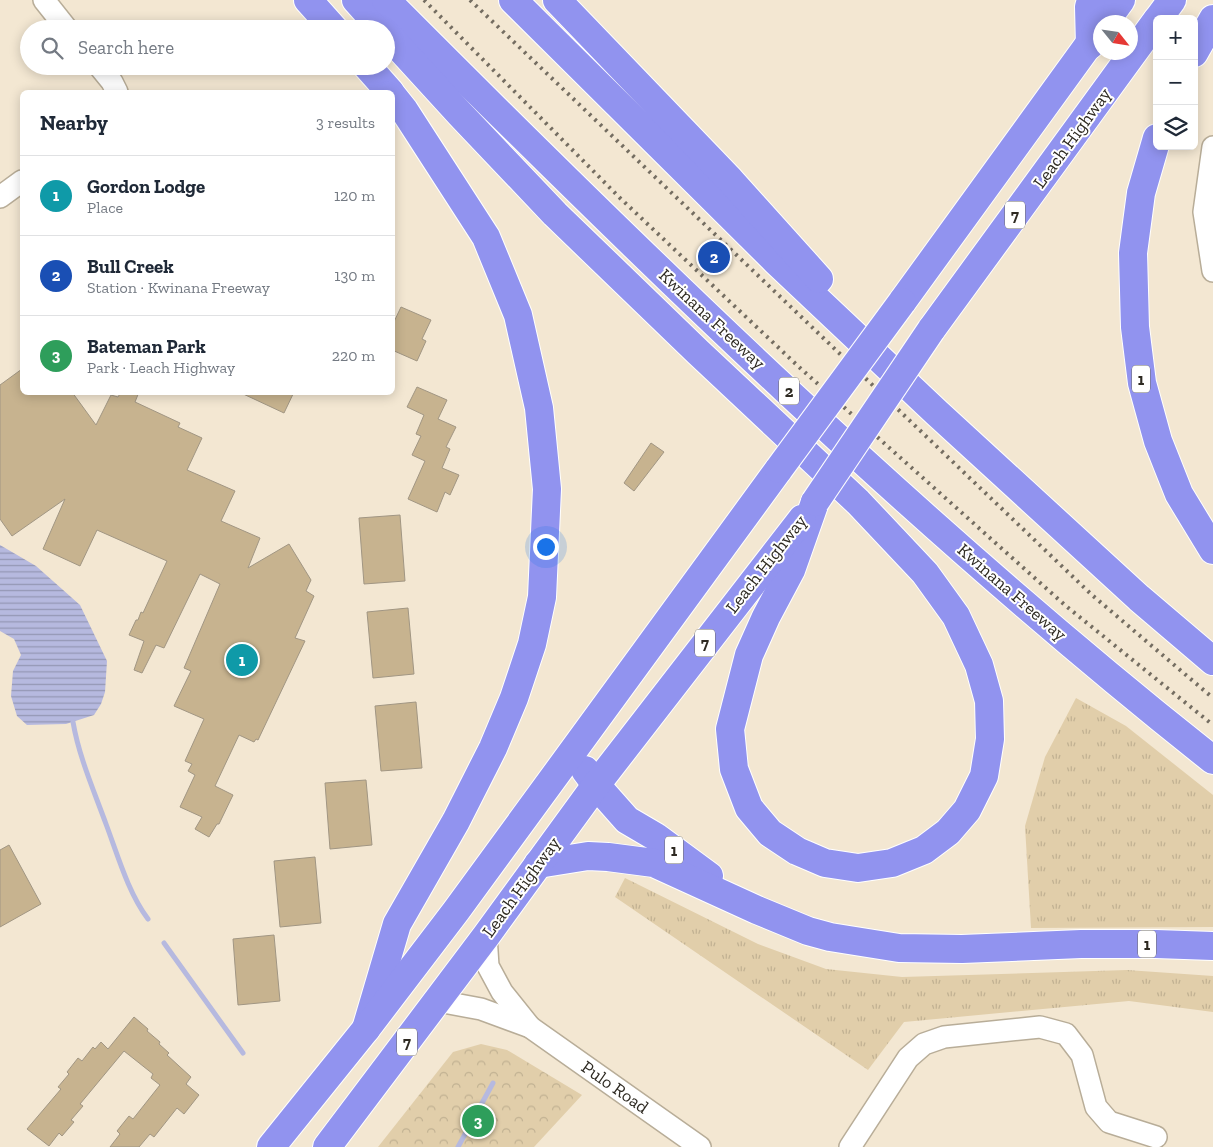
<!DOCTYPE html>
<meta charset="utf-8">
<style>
:root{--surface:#fff;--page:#f2f2f3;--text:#1f2937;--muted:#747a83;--line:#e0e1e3;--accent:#db2777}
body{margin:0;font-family:"Zilla Slab",serif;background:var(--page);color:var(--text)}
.controls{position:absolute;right:15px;top:15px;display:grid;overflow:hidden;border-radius:8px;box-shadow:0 2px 12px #0003}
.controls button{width:45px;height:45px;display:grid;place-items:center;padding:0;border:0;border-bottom:1px solid var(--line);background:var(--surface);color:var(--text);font:25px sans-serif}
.compass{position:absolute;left:1093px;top:15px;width:45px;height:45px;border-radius:50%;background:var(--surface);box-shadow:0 2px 12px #0003;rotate:120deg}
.you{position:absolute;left:545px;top:546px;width:18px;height:18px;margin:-12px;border:4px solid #fff;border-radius:50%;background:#1a73e8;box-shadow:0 0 0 8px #1a73e833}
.badge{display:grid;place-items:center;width:32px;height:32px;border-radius:50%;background:var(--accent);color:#fff;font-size:16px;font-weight:700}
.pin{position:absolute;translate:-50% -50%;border:2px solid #fff;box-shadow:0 1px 5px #0006}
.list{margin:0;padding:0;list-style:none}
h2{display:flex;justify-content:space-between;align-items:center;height:65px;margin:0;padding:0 20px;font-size:21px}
h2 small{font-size:16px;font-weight:400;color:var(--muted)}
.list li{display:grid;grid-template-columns:32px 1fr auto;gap:15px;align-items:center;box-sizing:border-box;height:80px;padding:0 20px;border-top:1px solid var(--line)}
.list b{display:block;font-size:19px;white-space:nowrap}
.list p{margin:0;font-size:16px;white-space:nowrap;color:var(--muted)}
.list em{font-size:16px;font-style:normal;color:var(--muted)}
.icon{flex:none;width:28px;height:28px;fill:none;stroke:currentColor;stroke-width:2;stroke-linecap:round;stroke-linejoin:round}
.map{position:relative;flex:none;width:1213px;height:1147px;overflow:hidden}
.search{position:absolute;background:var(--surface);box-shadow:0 2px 12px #0003;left:20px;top:20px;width:375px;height:55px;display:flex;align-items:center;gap:12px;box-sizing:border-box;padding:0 18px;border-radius:28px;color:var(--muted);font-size:19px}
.panel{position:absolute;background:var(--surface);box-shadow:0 2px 12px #0003;left:20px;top:90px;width:375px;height:305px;border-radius:8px}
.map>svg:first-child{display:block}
.grass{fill:url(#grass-tufts)}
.park{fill:url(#park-crowns)}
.water{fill:url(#water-rules)}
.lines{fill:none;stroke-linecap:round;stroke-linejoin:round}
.stream{stroke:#b6b9df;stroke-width:5}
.building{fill:#c7b38f;stroke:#a19683}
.minor-casing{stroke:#b8ad98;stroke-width:24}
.highway-casing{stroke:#fff;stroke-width:30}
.minor{stroke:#fff;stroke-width:21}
.highway{stroke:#9193ef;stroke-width:28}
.rail{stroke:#746d61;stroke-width:4;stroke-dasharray:2.5 5;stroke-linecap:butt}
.highway-bridge-casing{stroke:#fff;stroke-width:30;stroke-linecap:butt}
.highway-bridge{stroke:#9193ef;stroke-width:28}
.labels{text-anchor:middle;stroke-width:4;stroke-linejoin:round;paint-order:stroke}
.shield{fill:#fff;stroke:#6d6a64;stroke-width:1}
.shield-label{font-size:16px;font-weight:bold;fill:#2e2a22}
.street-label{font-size:18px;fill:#2e2a22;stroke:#fff}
</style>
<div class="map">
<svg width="1213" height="1147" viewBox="0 0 1213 1147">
<defs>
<pattern id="grass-tufts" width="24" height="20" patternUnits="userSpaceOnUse" patternTransform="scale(1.25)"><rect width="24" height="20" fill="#e1ceaa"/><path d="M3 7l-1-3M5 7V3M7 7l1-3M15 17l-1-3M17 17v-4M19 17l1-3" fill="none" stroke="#c1b192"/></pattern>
<pattern id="park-crowns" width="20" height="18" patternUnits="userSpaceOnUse" patternTransform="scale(1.25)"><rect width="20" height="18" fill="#e1ceaa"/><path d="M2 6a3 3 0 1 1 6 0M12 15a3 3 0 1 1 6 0" fill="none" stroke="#c1b192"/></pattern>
<pattern id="water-rules" width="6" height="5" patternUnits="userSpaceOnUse" patternTransform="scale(1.25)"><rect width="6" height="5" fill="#b6b9df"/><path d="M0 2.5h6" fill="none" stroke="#9497b4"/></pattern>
</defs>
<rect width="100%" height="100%" fill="#f3e7d2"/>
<g class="grass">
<path d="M1076 698 1126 726 1213 795V927L1031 928 1025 826 1045 757Z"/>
<path d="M625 878 758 944 826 969 902 977 1127 970 1213 976V1012L1129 1001 904 1022 868 1070 615 897Z"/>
</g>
<path class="park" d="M481 1044 507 1050 582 1095 534 1147H378L453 1052Z"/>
<path class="water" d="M0 545 36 566 80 605 107 661 105 692 101 704 94 715 66 724 27 725 17 716 11 696 13 671 21 655 14 639 0 631Z"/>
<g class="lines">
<g class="stream">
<path d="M73 722C79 757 94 791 106 824 118 856 128 892 148 919"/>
<path d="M164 943 243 1053"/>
<path d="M458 1147 493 1083"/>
</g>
</g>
<g class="building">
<path d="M401 307 431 320 422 339 426 341 417 361 392 350V326Z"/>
<path d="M22 369V392H72L96 425 111 395 118 397 121 392H139L135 402 180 423 178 427 202 438 187 470 235 491 221 521 260 538 248 568 289 544 311 580 306 591 314 596 295 638 305 641 258 740 256 739 254 742 239 735 215 786 233 795 219 824H217L209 837 195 829 202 817 180 807 195 775 188 771 192 764 185 761 204 719 174 706 191 671 184 668 220 584 200 574 164 648 156 645 142 673 134 670 144 641 129 635 136 620H138L141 612 143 613 167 561 97 530 80 566 43 549 65 499 12 536 0 519V385Z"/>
<path d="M417 387 447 400 438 419 456 427 446 447 450 449 442 468 459 475 450 495 445 492 437 512 408 499 425 461 412 455 421 436 416 434 424 415 407 407Z"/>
<path d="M239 392H294L284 413Z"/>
<path d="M651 443 664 452 634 491 624 483Z"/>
<path d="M400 515 405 581 364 584 359 518Z"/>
<path d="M408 608 414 674 373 678 367 612Z"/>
<path d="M416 702 422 768 381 771 375 706Z"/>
<path d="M366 780 372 845 330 849 325 783Z"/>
<path d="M9 845 41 904 0 927V850Z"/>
<path d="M315 857 321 923 280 927 274 861Z"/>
<path d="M274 935 280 1001 238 1005 233 939Z"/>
<path d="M134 1017 148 1029 147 1031 160 1042 159 1044 169 1053 167 1055 191 1077 186 1084 199 1095 184 1114 177 1108 154 1137 150 1134 139 1147H110L120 1134 117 1131 129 1116 133 1119 160 1085 151 1078 153 1074 124 1051 80 1104 83 1106 71 1120 74 1122 62 1136 59 1133 49 1146 27 1129 61 1089 58 1087 69 1074 67 1072 78 1058 82 1061 93 1047 95 1049 101 1042 108 1049Z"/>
</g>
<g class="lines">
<g class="minor-casing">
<g id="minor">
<path d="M44 0 67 29"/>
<path d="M99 66 112 82 117 92"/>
<path d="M1213 147 1204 212 1213 271"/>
<path d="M0 197 22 181"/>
<path d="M486 936 488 966 502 992 530 1027"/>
<path d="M438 1001 481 1009 530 1027 700 1147"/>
<path d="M850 1147 908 1058 924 1044 944 1037 1040 1027 1066 1034 1082 1055 1096 1107 1109 1122 1156 1137"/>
</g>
</g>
<g class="highway-casing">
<g id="highway">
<path d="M308 0 334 29"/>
<path d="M356 0 382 29"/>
<path d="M386 0C650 265 919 527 1213 760"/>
<path d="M513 0 776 261 936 412 1139 598 1213 661"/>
<path d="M557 0 730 180 819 279"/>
<path d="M1158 19 1172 0"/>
<path d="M1105 22 1121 0"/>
<path d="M386 33 460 114 555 214 698 352 858 502 925 573 956 616 979 665 989 701 990 739 984 776 967 810 948 832 924 850 892 863 858 868 825 863 797 851 770 833 749 808 734 769 730 729 749 655 766 617 791 570 815 502"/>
<path d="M1090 45 1089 7 1091 0"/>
<path d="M1194 53 1213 19"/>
<path d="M367 66 390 92"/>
<path d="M1157 138 1141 193 1133 253 1135 327 1142 383 1158 441 1179 494 1213 550"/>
<path d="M902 302 1100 29"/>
<path d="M931 330 1157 20"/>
<path d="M585 770 596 785 627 820 656 837 709 876"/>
<path d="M538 864 588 856 608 857 654 863 757 910 808 931 830 937 899 948 962 949 1081 944H1156L1213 946"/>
<path d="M366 1029 397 924 456 821 493 748 514 698 532 644 542 597 547 489 539 408 518 315 486 237 404 110 392 95"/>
<path d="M271 1147 366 1029 456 911 779 469"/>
<path d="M327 1147 486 936 596 785 802 519"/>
</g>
</g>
<use href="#minor" class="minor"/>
<use href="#highway" class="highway"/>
<g class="rail">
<path d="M424 0 620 198 799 367 1066 606 1213 725"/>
<path d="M470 0 1092 595 1213 698"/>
</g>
<g class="highway-bridge-casing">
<g id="highway-bridge">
<path d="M779 469 902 302"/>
<path d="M815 502 931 330"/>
</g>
</g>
<use href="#highway-bridge" class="highway-bridge"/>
</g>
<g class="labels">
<g class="shield">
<rect x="1005" y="201.5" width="20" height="27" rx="4"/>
<rect x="1132" y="365.5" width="18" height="27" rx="4"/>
<rect x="779" y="377.5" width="20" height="27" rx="4"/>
<rect x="695" y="629.5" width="20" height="27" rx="4"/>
<rect x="665" y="836.5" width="18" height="27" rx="4"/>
<rect x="1138" y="930.5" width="18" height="27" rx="4"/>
<rect x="397" y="1028.5" width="20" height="27" rx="4"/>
</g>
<g class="shield-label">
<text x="1015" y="221">7</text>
<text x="1141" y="385">1</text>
<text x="789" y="397">2</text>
<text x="705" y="649">7</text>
<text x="674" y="856">1</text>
<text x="1147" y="950">1</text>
<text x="407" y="1048">7</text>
</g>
<g class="street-label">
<text transform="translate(1072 138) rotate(-54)" y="6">Leach Highway</text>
<text transform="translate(712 319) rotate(43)" y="6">Kwinana Freeway</text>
<text transform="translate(766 564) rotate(-52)" y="6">Leach Highway</text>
<text transform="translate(1012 592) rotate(41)" y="6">Kwinana Freeway</text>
<text transform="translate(521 887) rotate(-54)" y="6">Leach Highway</text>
<text transform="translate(615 1087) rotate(35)" y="6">Pulo Road</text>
</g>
</g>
</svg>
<div class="controls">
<button>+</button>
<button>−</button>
<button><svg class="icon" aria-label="layers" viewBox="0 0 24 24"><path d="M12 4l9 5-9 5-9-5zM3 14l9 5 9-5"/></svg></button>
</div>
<svg class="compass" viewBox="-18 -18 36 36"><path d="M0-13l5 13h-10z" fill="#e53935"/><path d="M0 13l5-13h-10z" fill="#747a83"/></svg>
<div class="you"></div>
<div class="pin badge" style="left:242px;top:660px;background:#0f9aa8">1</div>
<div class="pin badge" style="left:714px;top:257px;background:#1a4fb4">2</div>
<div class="pin badge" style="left:478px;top:1121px;background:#2e9e5b">3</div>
<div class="search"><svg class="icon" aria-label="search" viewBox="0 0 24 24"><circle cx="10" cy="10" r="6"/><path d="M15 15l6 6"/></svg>Search here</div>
<section class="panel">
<h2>Nearby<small>3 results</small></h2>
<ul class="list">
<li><span class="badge" style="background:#0f9aa8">1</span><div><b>Gordon Lodge</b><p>Place</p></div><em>120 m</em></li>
<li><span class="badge" style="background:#1a4fb4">2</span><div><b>Bull Creek</b><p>Station · Kwinana Freeway</p></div><em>130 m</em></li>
<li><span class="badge" style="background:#2e9e5b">3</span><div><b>Bateman Park</b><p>Park · Leach Highway</p></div><em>220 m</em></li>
</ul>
</section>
</div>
